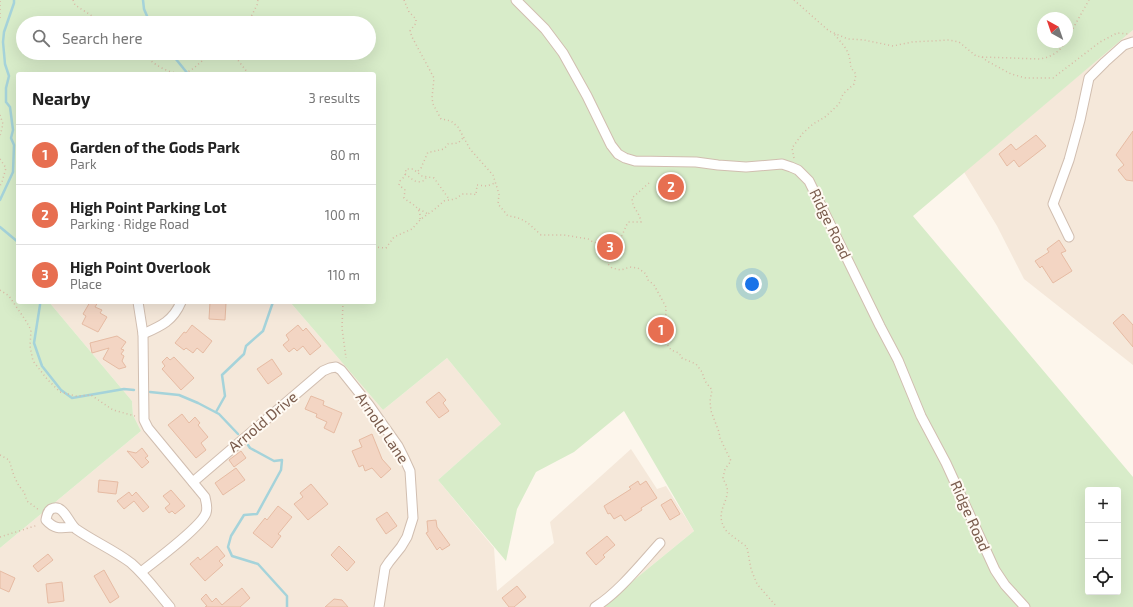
<!DOCTYPE html>
<meta charset="utf-8">
<style>
:root{--surface:#fff;--page:#f2f2f2;--text:#222;--muted:#767676;--line:#e0e0e0;--accent:#e76f51}
body{margin:0;font-family:"Exo 2",sans-serif;background:var(--page);color:var(--text)}
.controls{position:absolute;right:12px;bottom:12px;display:grid;overflow:hidden;border-radius:4px;box-shadow:0 4px 16px #0002}
.controls button{width:36px;height:36px;display:grid;place-items:center;padding:0;border:0;border-bottom:1px solid var(--line);background:var(--surface);color:var(--text);font:20px sans-serif}
.compass{position:absolute;left:1037px;top:12px;width:36px;height:36px;border-radius:50%;background:var(--surface);box-shadow:0 4px 16px #0002;rotate:320deg}
.you{position:absolute;left:752px;top:284px;width:14px;height:14px;margin:-10px;border:3px solid #fff;border-radius:50%;background:#1a73e8;box-shadow:0 0 0 6px #1a73e833}
.badge{display:grid;place-items:center;width:26px;height:26px;border-radius:50%;background:var(--accent);color:#fff;font-size:13px;font-weight:700}
.pin{position:absolute;translate:-50% -50%;border:2px solid #fff;box-shadow:0 1px 4px #0006}
.list{margin:0;padding:0;list-style:none}
h2{display:flex;justify-content:space-between;align-items:center;height:52px;margin:0;padding:0 16px;font-size:17px}
h2 small{font-size:13px;font-weight:400;color:var(--muted)}
.list li{display:grid;grid-template-columns:26px 1fr auto;gap:12px;align-items:center;box-sizing:border-box;height:60px;padding:0 16px;border-top:1px solid var(--line)}
.list b{display:block;font-size:15px;white-space:nowrap}
.list p{margin:0;font-size:13px;white-space:nowrap;color:var(--muted)}
.list em{font-size:13px;font-style:normal;color:var(--muted)}
.icon{flex:none;width:22px;height:22px;fill:none;stroke:currentColor;stroke-width:2;stroke-linecap:round;stroke-linejoin:round}
.map{position:relative;flex:none;width:1133px;height:607px;overflow:hidden}
.search{position:absolute;background:var(--surface);box-shadow:0 4px 16px #0002;left:16px;top:16px;width:360px;height:44px;display:flex;align-items:center;gap:10px;box-sizing:border-box;padding:0 14px;border-radius:22px;color:var(--muted);font-size:15px}
.panel{position:absolute;background:var(--surface);box-shadow:0 4px 16px #0002;left:16px;top:72px;width:360px;height:232px;border-radius:4px}
.map>svg:first-child{display:block}
.residential{fill:#f5e8da}
.park{fill:#d8ecc9;fill-rule:evenodd}
.lines{fill:none;stroke-linecap:round;stroke-linejoin:round}
.stream{stroke:#a5d3da;stroke-width:2.5}
.building{fill:#f3d5c3;stroke:#e6bba3}
.minor-casing{stroke:#d1beb0;stroke-width:11}
.path{stroke:#d9b8a5;stroke-width:1.5;stroke-dasharray:1 3;stroke-linecap:butt}
.minor{stroke:#fff;stroke-width:9}
.labels{text-anchor:middle;stroke-width:4;stroke-linejoin:round;paint-order:stroke}
.street-label{font-size:15px;fill:#7a5c4d;stroke:#fffaf3}
</style>
<div class="map">
<svg width="1133" height="607" viewBox="0 0 1133 607">
<rect width="100%" height="100%" fill="#fdf6ec"/>
<g class="residential">
<path d="M1133 30V365L1024 279 997 226 964 172Z"/>
<path d="M49 302H290L383 410 447 358 501 424 438 480 494 548 497 591 554 543 550 522 631 449 657 489 666 486 694 531 601 607H0V548L141 431 133 415 132 401Z"/>
</g>
<path class="park" d="M0 0H1133V30L913 216 1133 477V607H601L694 531 624 411 574 452 536 472 517 509 506 561 438 480 501 424 447 358 383 410 290 302H374V74H18V302H49L132 401 133 415 141 431 0 548ZM1043 18H1067V42H1043ZM23 23H369V53H23ZM1088 490H1118V592H1088Z"/>
<g class="lines">
<g class="stream">
<path d="M143 0 144 9 150 23"/>
<path d="M171 53 188 74"/>
<path d="M0 200 13 172 14 145 11 138 13 130 10 107 6 102V88L9 76 5 64 3 42 4 32 14 3V0"/>
<path d="M0 227 18 242"/>
<path d="M40 302V305L34 343 42 366 61 390 72 398 124 389 134 390"/>
<path d="M150 392 179 395 198 403 219 414 238 434"/>
<path d="M216 412 225 396 222 375 244 354 246 346 263 331 273 302"/>
<path d="M248 445 250 448 274 461 282 460 281 470 257 514 244 515 231 536 228 547 232 556 258 564 287 596V607"/>
</g>
</g>
<g class="building">
<path d="M1133 131V181L1126 180 1118 170 1124 165 1116 155Z"/>
<path d="M1036 135 1046 146 1019 167 1014 160 1007 166 999 154 1011 144 1016 150Z"/>
<path d="M1059 240 1066 251 1061 253 1072 271 1053 283 1042 266 1040 268 1035 261 1049 252 1047 249Z"/>
<path d="M90 302H98L95 307 102 310 100 313 107 317 98 332 82 324 86 316 83 314Z"/>
<path d="M210 302 226 303 225 320 209 319Z"/>
<path d="M1123 314 1133 325V347L1113 323Z"/>
<path d="M192 325 212 341 203 353 197 348 193 353 186 348 184 350 175 343 184 332 186 333Z"/>
<path d="M298 325 303 331 306 328 321 346 310 355 303 346 297 351 294 348 289 352 283 345 289 340 286 335Z"/>
<path d="M117 336 126 342 121 349 124 350 121 354 124 356 122 361 126 367 119 369 103 359 109 348 92 353 90 343Z"/>
<path d="M167 357 170 360 174 357 194 378 181 390 162 369 165 366 162 362Z"/>
<path d="M272 359 282 374 268 384 257 369Z"/>
<path d="M439 392 446 400 443 403 449 411 439 418 426 402Z"/>
<path d="M311 396 324 401 323 405 342 413 334 433 324 428 327 422 316 417 317 414 305 409Z"/>
<path d="M182 414 189 423 195 417 200 423 198 425 208 437 201 443 206 450 196 458 168 425Z"/>
<path d="M372 434 382 459 391 469 381 478 372 468 365 471 363 465 359 467 352 451 362 447 359 440Z"/>
<path d="M142 448 148 456 145 458 149 462 142 468 127 451 136 453Z"/>
<path d="M241 451 246 458 234 467 229 460Z"/>
<path d="M236 468 245 480 223 495 215 483Z"/>
<path d="M99 480 118 482 116 494 98 492Z"/>
<path d="M638 481 640 485 646 481 657 498 641 508 642 510 625 521 621 515 614 519 610 513 608 514 604 506 631 489 629 487Z"/>
<path d="M311 484 328 504 308 520 294 504 303 497 300 493Z"/>
<path d="M171 490 185 506 175 514 172 511 169 513 165 508 170 504 163 496Z"/>
<path d="M129 492 132 496 136 492 149 507 143 512 134 501 124 509 117 501Z"/>
<path d="M671 499 680 514 670 520 661 505Z"/>
<path d="M278 506 292 517 278 534 281 536 272 548 253 533 265 518 267 520Z"/>
<path d="M387 512 397 526 386 534 376 519Z"/>
<path d="M436 520 437 527 450 545 442 550 440 547 437 550 426 533 428 532 427 521Z"/>
<path d="M607 536 615 545 603 555 605 557 596 565 586 553Z"/>
<path d="M217 546 225 556 219 561 223 565 205 581 190 564 198 557 200 560Z"/>
<path d="M339 546 355 562 347 571 331 555Z"/>
<path d="M48 554 53 560 38 572 33 566Z"/>
<path d="M104 570 119 597 110 603 94 576Z"/>
<path d="M0 571 15 578 9 592 0 588Z"/>
<path d="M62 582 64 601 48 603 46 584Z"/>
<path d="M517 586 526 597 514 607H509L502 598Z"/>
<path d="M242 588 250 598 240 607H205L207 606 201 599 206 594 212 602 216 598 222 605Z"/>
<path d="M334 599 342 600 348 607H325Z"/>
</g>
<g class="lines">
<g class="minor-casing">
<g id="minor">
<path d="M516 0 545 29 563 53 587 96 611 145 618 154 625 158 635 161 696 162 718 165 746 167 782 164 791 167 798 170 809 181 880 326 898 360 921 416 946 463 995 570 1005 585 1025 607"/>
<path d="M1069 237 1053 204 1069 160 1080 120 1089 78 1105 62 1124 45 1133 42"/>
<path d="M138 302 143 334 144 420 148 428 205 497C206 503 208 507 206 513 201 527 155 561 141 572"/>
<path d="M143 334C161 326 173 321 181 302"/>
<path d="M193 482 323 371 330 368 336 367 341 370 369 405 398 446 405 460 410 471 413 518 407 537 401 547 389 562 385 568 379 607"/>
<path d="M73 527C61 528 55 530 46 520 47 515 47 512 51 509 64 503 68 523 76 529 93 541 114 550 131 563 146 576 157 592 170 607"/>
<path d="M595 607C618 593 641 564 660 543"/>
</g>
</g>
<g class="path">
<path d="M73 0 75 5 103 23"/>
<path d="M404 0 409 12 416 19V23L410 31 412 37 434 78 432 98 433 104 441 119 451 121 458 127 470 149 493 175 499 194 498 204 508 216C525 218 529 224 541 235H564L588 239 593 242 610 247"/>
<path d="M794 0 829 31 848 39 864 40 893 46 912 42 949 40 959 42 976 56 982 57 1040 59C1051 57 1060 52 1065 42"/>
<path d="M0 1V18"/>
<path d="M248 23 257 5 258 0"/>
<path d="M1067 39 1089 0"/>
<path d="M143 53C152 64 172 77 187 72 195 69 200 61 207 58 214 55 222 57 232 53"/>
<path d="M235 53C237 62 244 66 248 74"/>
<path d="M982 57 987 61 1011 74 1026 78H1053L1100 42 1117 33 1128 34"/>
<path d="M0 115 3 124 0 136"/>
<path d="M794 158 792 148 803 133 813 124 825 117 839 104 843 94 854 84 856 74C848 65 852 67 849 56 847 48 840 41 834 34"/>
<path d="M0 159 6 168 2 182 0 186"/>
<path d="M418 171 421 168 428 152C434 152 438 150 444 149L448 144 458 143 463 138"/>
<path d="M405 174C412 178 415 185 425 180L426 177"/>
<path d="M649 183 632 198C633 211 639 210 641 222H628C622 234 622 241 610 247L611 253 607 263 612 268 621 270 630 267 638 268 646 274 648 280 654 285 666 307 665 341 671 350 679 353 682 358 696 364 702 372 705 381 712 390 710 401 711 411 719 432 720 438 731 461 725 469 723 478C724 481 726 484 727 487 730 502 714 511 725 529 728 534 741 542 747 547L751 569 757 584 777 607"/>
<path d="M419 209 428 214"/>
<path d="M420 219C421 206 412 205 404 198L405 190 399 185 400 181 405 176 406 169H413L422 176 434 178 449 199"/>
<path d="M374 247 386 248 394 237 412 229 421 219 435 209 444 201 455 199 463 194H474L476 195 477 185 487 186 495 183"/>
<path d="M0 290 9 296 26 321 31 330 30 346 33 361 47 379 60 392 76 396 91 395 113 410 135 416"/>
<path d="M343 302 342 328 346 358"/>
<path d="M0 455 9 460 14 476 19 486 24 492 27 501 39 510"/>
<path d="M0 537 38 525"/>
</g>
<use href="#minor" class="minor"/>
</g>
<g class="labels">
<g class="street-label">
<text transform="translate(830 224) rotate(64)" y="5">Ridge Road</text>
<text transform="translate(263 422) rotate(-40)" y="5">Arnold Drive</text>
<text transform="translate(382 428) rotate(56)" y="5">Arnold Lane</text>
<text transform="translate(970 516) rotate(66)" y="5">Ridge Road</text>
</g>
</g>
</svg>
<div class="controls">
<button>+</button>
<button>−</button>
<button><svg class="icon" aria-label="locate" viewBox="0 0 24 24"><circle cx="12" cy="12" r="6"/><path d="M12 2v4M12 18v4M2 12h4M18 12h4"/></svg></button>
</div>
<svg class="compass" viewBox="-18 -18 36 36"><path d="M0-13l5 13h-10z" fill="#e53935"/><path d="M0 13l5-13h-10z" fill="#767676"/></svg>
<div class="you"></div>
<div class="pin badge" style="left:661px;top:330px">1</div>
<div class="pin badge" style="left:671px;top:187px">2</div>
<div class="pin badge" style="left:610px;top:247px">3</div>
<div class="search"><svg class="icon" aria-label="search" viewBox="0 0 24 24"><circle cx="10" cy="10" r="6"/><path d="M15 15l6 6"/></svg>Search here</div>
<section class="panel">
<h2>Nearby<small>3 results</small></h2>
<ul class="list">
<li><span class="badge">1</span><div><b>Garden of the Gods Park</b><p>Park</p></div><em>80 m</em></li>
<li><span class="badge">2</span><div><b>High Point Parking Lot</b><p>Parking · Ridge Road</p></div><em>100 m</em></li>
<li><span class="badge">3</span><div><b>High Point Overlook</b><p>Place</p></div><em>110 m</em></li>
</ul>
</section>
</div>
